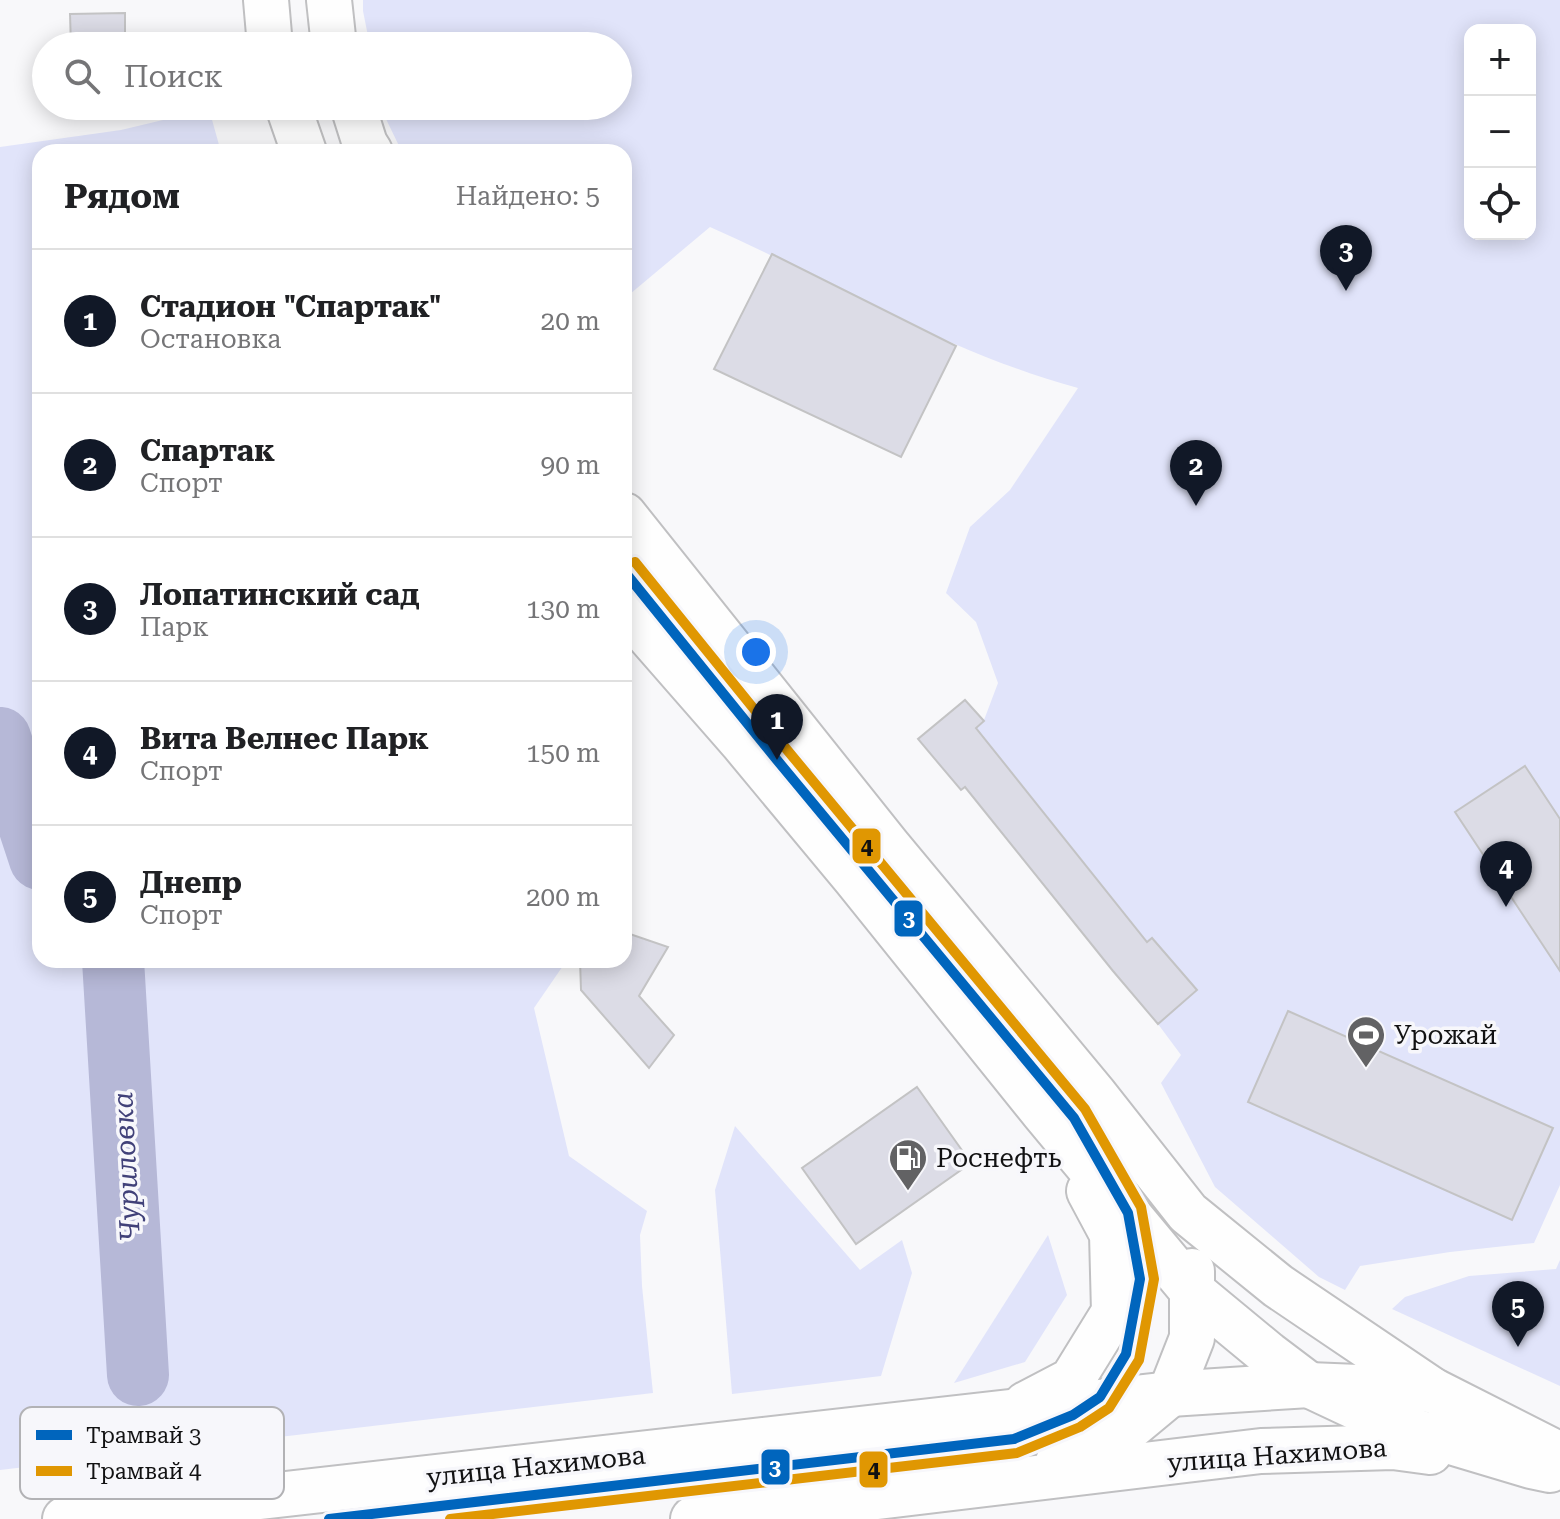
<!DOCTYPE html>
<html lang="ru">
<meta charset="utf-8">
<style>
:root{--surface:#fff;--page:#f6f6f6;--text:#202124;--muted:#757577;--line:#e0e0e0;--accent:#111827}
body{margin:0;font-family:"Roboto Serif",serif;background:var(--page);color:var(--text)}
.controls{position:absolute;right:24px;top:24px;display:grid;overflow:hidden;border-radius:16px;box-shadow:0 4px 20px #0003}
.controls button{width:72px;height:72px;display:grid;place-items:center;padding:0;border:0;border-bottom:2px solid var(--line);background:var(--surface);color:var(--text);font:40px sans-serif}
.you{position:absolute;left:756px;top:652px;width:28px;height:28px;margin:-20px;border:6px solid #fff;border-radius:50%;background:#1a73e8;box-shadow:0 0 0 12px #1a73e833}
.badge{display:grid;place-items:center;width:52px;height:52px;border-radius:50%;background:var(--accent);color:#fff;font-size:26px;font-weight:700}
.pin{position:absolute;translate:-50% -66px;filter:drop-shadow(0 2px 4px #0008)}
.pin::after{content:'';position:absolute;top:42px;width:28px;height:24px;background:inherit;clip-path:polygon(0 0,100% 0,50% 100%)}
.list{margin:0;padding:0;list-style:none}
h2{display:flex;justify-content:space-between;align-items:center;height:104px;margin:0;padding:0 32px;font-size:34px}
h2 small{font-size:26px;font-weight:400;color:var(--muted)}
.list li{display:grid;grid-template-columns:52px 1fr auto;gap:24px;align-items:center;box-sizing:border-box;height:144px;padding:0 32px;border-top:2px solid var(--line)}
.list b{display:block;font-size:30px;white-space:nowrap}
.list p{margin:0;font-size:26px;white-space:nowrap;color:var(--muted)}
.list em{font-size:26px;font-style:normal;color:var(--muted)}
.icon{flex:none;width:44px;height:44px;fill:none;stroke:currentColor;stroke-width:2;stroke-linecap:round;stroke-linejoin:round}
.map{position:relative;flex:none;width:1560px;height:1519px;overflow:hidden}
.search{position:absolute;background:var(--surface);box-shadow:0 4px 20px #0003;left:32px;top:32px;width:600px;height:88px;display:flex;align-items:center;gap:20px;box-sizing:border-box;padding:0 28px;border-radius:44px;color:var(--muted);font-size:30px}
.panel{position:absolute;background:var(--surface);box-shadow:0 4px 20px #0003;left:32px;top:144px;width:600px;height:824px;border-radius:24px}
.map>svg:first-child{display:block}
.green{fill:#e1e4fa;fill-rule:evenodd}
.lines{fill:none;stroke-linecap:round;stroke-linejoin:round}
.river{stroke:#b6b8d7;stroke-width:62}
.building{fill:#dcdce6;stroke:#c3c3c4;stroke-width:2}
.major-casing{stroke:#c0c0c2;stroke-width:48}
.major{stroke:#fefefe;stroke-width:44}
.tram-1-casing{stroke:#f7f7fb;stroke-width:16}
.tram-2-casing{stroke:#f7f7fb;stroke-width:16}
.tram-1{stroke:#0065bd;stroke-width:10}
.tram-2{stroke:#e09702;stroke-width:10}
.labels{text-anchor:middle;stroke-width:7;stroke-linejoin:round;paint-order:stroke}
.poi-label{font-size:26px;fill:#121213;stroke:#f7f7fb;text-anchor:start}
.street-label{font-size:26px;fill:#121213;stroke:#f7f7fb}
.water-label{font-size:28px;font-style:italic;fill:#414179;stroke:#f7f7fb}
.key{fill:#f7f7fb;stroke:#b2b2b5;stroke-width:2}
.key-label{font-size:22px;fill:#121213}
.line-badge{stroke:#f7f7fb;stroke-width:3}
.badge-label{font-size:22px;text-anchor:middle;font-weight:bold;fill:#fff}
.pale-badge-label{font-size:22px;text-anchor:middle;font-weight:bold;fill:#111}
</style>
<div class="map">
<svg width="1560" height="1519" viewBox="0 0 1560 1519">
<rect width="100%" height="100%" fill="#f8f8fa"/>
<g class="green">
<path d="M363 0H1560V1185L1534 1243 1450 1252 1360 1266 1345 1290 1319 1277 1215 1187 1161 1083 1181 1055 1158 1024 966 787 961 790 918 739 965 700 984 720 998 683 976 622 946 593 970 527 1010 490 1078 388C948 353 832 281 710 227L624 299V152H402L386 119 383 106H618V46H370L363 11ZM1470 30H1530V234H1470Z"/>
<path d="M209 109 221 152H40V310L32 315 40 324V960H567L534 1008 569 1156 647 1211 640 1235 642 1286 653 1393 0 1470V147L121 130Z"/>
<path d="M735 1126 860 1270 902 1240 912 1273 881 1376 732 1394 715 1190Z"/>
<path d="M1048 1235 1067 1295 1025 1362 954 1383Z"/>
<path d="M1560 1260V1386L1392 1309 1405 1297 1469 1276 1556 1269Z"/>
</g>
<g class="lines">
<g class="river">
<path d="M0 738 40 859"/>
<path d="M113 960 138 1375"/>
</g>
</g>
<g class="building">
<path d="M125 13V46H71L70 14Z"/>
<path d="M772 254 956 346 901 457 714 369Z"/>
<path d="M965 700 984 721 976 728 1147 942 1152 938 1197 990 1158 1024 1113 971 965 787 961 790 918 739Z"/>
<path d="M1525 766 1560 819V971L1455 812Z"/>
<path d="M624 932 668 947 639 996 674 1035 649 1068 581 990 580 960H624Z"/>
<path d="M1288 1011 1553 1128 1512 1220 1248 1102Z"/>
<path d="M917 1087 971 1163 856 1244 802 1168Z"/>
</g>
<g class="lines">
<g class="major-casing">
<g id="major">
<path d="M266 0 270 46"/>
<path d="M329 0 334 46"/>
<path d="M288 106 304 152"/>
<path d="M353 106 365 144 370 152"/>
<path d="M624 515 888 846 1095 1095 1188 1213 1278 1286 1432 1390 1560 1455"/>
<path d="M624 607 742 742 855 878 1044 1113 1193 1292 1268 1354 1309 1385 1394 1425 1531 1466 1550 1470"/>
<path d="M1026 1404 1072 1380 1114 1312 1112 1234 1089 1191"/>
<path d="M1058 1462 1123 1433 1170 1394 1192 1338V1271"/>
<path d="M65 1519 1170 1394 1309 1385 1432 1390"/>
<path d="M693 1519 1261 1451 1393 1447 1430 1452"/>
</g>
</g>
<use href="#major" class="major"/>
<g class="tram-1-casing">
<path id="tram-1" d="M329 1519 1014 1439 1073 1415 1100 1397 1126 1354 1140 1279 1128 1213 1074 1118 777 760 624 571"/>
</g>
<g class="tram-2-casing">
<path id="tram-2" d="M450 1519 1017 1453 1080 1427 1109 1408 1139 1360 1154 1279 1141 1207 1085 1109 788 751 635 562"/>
</g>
<use href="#tram-1" class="tram-1"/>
<use href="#tram-2" class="tram-2"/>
</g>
<defs>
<g id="stadium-pin" transform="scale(2)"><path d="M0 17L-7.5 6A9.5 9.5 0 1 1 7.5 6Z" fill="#626264" stroke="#f7f7fb"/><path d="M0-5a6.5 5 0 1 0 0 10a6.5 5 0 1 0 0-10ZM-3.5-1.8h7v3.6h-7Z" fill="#fff"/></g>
<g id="fuel-pin" transform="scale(2)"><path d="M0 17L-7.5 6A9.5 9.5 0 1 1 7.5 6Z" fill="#626264" stroke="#f7f7fb"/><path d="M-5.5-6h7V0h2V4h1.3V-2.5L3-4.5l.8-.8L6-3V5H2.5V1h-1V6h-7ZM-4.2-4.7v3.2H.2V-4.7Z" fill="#fff"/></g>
</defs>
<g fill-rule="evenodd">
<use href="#stadium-pin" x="1366" y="1035"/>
<use href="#fuel-pin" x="908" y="1158"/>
</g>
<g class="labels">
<g class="poi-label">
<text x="1394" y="1044">Урожай</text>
<text x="936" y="1167">Роснефть</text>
</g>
<g class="street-label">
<text transform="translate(1277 1455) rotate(-4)" y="9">улица Нахимова</text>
<text transform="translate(536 1466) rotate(-6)" y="9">улица Нахимова</text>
</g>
<g class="water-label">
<text transform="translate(126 1167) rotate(-93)" y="10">Чуриловка</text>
</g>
</g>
<rect x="20" y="1407" width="264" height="92" rx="12" class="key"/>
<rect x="36" y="1430" width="36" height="10" fill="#0065bd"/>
<rect x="36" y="1466" width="36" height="10" fill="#e09702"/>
<g class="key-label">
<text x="86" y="1443">Трамвай 3</text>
<text x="86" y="1479">Трамвай 4</text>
</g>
<g class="line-badge">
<rect x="851" y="827" width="31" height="38" rx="8" fill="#e09702"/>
<rect x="893" y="899" width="31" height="39" rx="8" fill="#0065bd"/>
<rect x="760" y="1448" width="31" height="38" rx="8" fill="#0065bd"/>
<rect x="858" y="1450" width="31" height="39" rx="8" fill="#e09702"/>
</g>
<g class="badge-label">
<text x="909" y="926">3</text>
<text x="775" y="1475">3</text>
</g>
<g class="pale-badge-label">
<text x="867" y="854">4</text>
<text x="874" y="1477">4</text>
</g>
</svg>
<div class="controls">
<button>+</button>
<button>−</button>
<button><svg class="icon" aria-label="locate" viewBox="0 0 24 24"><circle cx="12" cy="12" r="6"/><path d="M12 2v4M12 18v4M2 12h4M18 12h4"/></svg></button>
</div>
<div class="you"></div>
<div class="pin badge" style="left:777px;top:760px">1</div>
<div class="pin badge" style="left:1196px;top:506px">2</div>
<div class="pin badge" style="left:1346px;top:291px">3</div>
<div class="pin badge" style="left:1506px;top:907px">4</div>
<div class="pin badge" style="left:1518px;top:1347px">5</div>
<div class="search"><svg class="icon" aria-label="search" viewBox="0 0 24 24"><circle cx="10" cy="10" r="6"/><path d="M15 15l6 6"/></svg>Поиск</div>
<section class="panel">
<h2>Рядом<small>Найдено: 5</small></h2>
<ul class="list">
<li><span class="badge">1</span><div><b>Стадион &quot;Спартак&quot;</b><p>Остановка</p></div><em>20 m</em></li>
<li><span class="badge">2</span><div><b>Спартак</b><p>Спорт</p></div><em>90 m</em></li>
<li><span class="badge">3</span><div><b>Лопатинский сад</b><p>Парк</p></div><em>130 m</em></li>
<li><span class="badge">4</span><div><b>Вита Велнес Парк</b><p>Спорт</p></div><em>150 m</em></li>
<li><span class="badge">5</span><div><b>Днепр</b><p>Спорт</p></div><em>200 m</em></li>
</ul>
</section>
</div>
